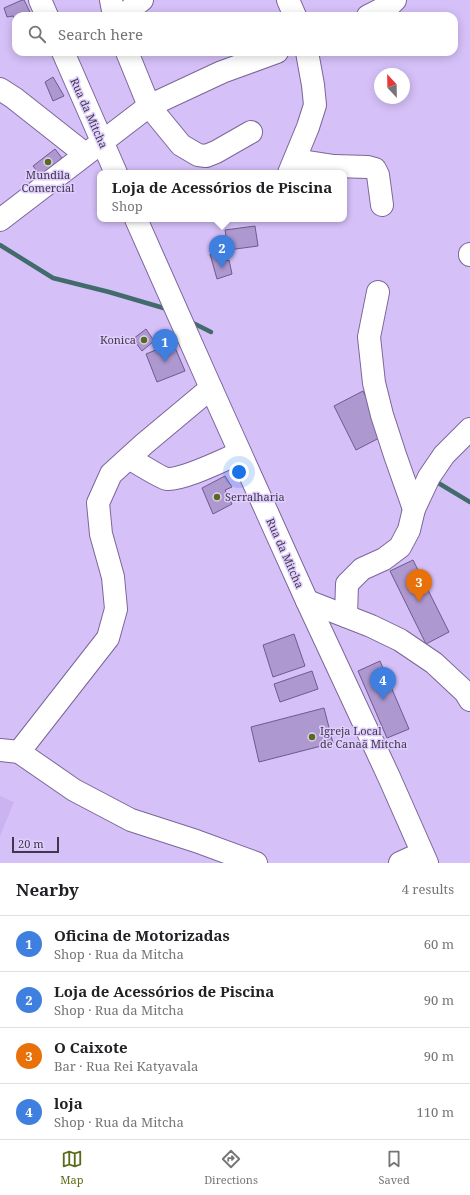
<!DOCTYPE html>
<meta charset="utf-8">
<style>
:root{--surface:#fff;--page:#f6f6f6;--text:#202124;--muted:#757577;--line:#e0e0e0;--accent:#586b18}
body{margin:0;font-family:"Noto Serif",serif;background:var(--page);color:var(--text)}
.compass{position:absolute;left:374px;top:68px;width:36px;height:36px;border-radius:50%;background:var(--surface);box-shadow:0 2px 10px #0003;rotate:338deg}
.scale{position:absolute;left:12px;bottom:10px;width:47px;box-sizing:border-box;padding-left:4px;border:2px solid #40374e;border-top:0;font-size:11px;line-height:14px;white-space:nowrap;color:#40374e;-webkit-text-stroke:3px #e0cffd;paint-order:stroke}
.you{position:absolute;left:239px;top:472px;width:14px;height:14px;margin:-10px;border:3px solid #fff;border-radius:50%;background:#1a73e8;box-shadow:0 0 0 6px #1a73e833}
.badge{display:grid;place-items:center;width:26px;height:26px;border-radius:50%;background:var(--accent);color:#fff;font-size:13px;font-weight:700}
.pin{position:absolute;translate:-50% -33px;filter:drop-shadow(0 1px 2px #0008)}
.pin::after{content:'';position:absolute;top:21px;width:14px;height:12px;background:inherit;clip-path:polygon(0 0,100% 0,50% 100%)}
.popup{position:absolute;left:97px;top:170px;width:250px;height:52px;box-sizing:border-box;display:grid;place-content:center;border-radius:8px;background:var(--surface);filter:drop-shadow(0 1px 3px #0005);font-size:13px;white-space:nowrap;color:var(--muted)}
.popup b{font-size:15px;color:var(--text)}
.popup::after{content:'';position:absolute;left:50%;top:100%;margin-left:-8px;border:8px solid transparent;border-top-color:var(--surface)}
.list{margin:0;padding:0;list-style:none}
h2{display:flex;justify-content:space-between;align-items:center;height:52px;margin:0;padding:0 16px;font-size:17px}
h2 small{font-size:13px;font-weight:400;color:var(--muted)}
.list li{display:grid;grid-template-columns:26px 1fr auto;gap:12px;align-items:center;box-sizing:border-box;height:56px;padding:0 16px;border-top:1px solid var(--line)}
.list b{display:block;font-size:15px;white-space:nowrap}
.list p{margin:0;font-size:13px;white-space:nowrap;color:var(--muted)}
.list em{font-size:13px;font-style:normal;color:var(--muted)}
.icon{flex:none;width:22px;height:22px;fill:none;stroke:currentColor;stroke-width:2;stroke-linecap:round;stroke-linejoin:round}
.map{position:relative;flex:none;width:470px;height:863px;overflow:hidden}
.search{position:absolute;background:var(--surface);box-shadow:0 2px 10px #0003;left:12px;right:12px;top:12px;height:44px;display:flex;align-items:center;gap:10px;box-sizing:border-box;padding:0 14px;border-radius:12px;color:var(--muted);font-size:15px}
.sheet{height:276px;background:var(--surface)}
nav{display:flex;justify-content:space-around;align-items:center;box-sizing:border-box;height:56px;border-top:1px solid var(--line);background:var(--surface);font-size:11px;color:var(--muted)}
nav a{display:grid;justify-items:center;gap:2px}
nav .on{color:var(--accent)}
.map>svg:first-child{display:block}
.built{fill:#cbb3f1}
.lines{fill:none;stroke-linecap:round;stroke-linejoin:round}
.stream{stroke:#426c6b;stroke-width:4.5}
.building{fill:#ad98cf;stroke:#6f5b8d}
.minor-casing{stroke:#7b6699;stroke-width:24}
.major-casing{stroke:#7b6699;stroke-width:24}
.minor{stroke:#fff;stroke-width:22}
.major{stroke:#fff;stroke-width:22}
.poi-dot{fill:#586b18;stroke:#e0cffd;stroke-width:1.5}
.labels{text-anchor:middle;stroke-width:3;stroke-linejoin:round;paint-order:stroke}
.street-label{font-size:11px;fill:#40374e;stroke:#e0cffd}
.poi-label{font-size:11px;fill:#40374e;stroke:#e0cffd;text-anchor:start}
</style>
<div class="map">
<svg width="470" height="863" viewBox="0 0 470 863">
<rect width="100%" height="100%" fill="#d5c0f8"/>
<path class="built" d="M0 796 14 802 0 836Z"/>
<g class="lines">
<g class="stream">
<path d="M0 245 53 278 109 292 167 309"/>
<path d="M189 321 211 332"/>
<path d="M440 484 470 502"/>
</g>
</g>
<g class="building">
<path d="M22 0H24L32 16H16V23L13 16 7 17 4 8Z"/>
<path d="M53 77 64 96 53 101 45 82Z"/>
<path d="M55 149 62 158 41 176 33 166Z"/>
<path d="M255 226 258 246 228 250 225 230Z"/>
<path d="M220 252 222 262 229 260 232 274 217 279 210 254Z"/>
<path d="M146 329 154 341 142 351 133 339Z"/>
<path d="M173 343 185 371 157 382 146 354Z"/>
<path d="M363 391 385 435 356 450 334 406Z"/>
<path d="M225 476 232 487 225 490 232 504 213 514 202 488Z"/>
<path d="M413 560 449 632 426 644 390 571Z"/>
<path d="M294 634 305 666 273 677 263 645Z"/>
<path d="M380 661 409 729 387 738 358 671Z"/>
<path d="M312 671 318 689 280 702 274 684Z"/>
<path d="M324 708 333 743 259 762 251 727Z"/>
</g>
<g class="lines">
<g class="minor-casing">
<g id="minor">
<path d="M111 0 114 16"/>
<path d="M288 0 295 16"/>
<path d="M122 16 142 0"/>
<path d="M368 16 390 5 395 0"/>
<path d="M127 52 149 106 181 145 198 155 206 156 216 152 251 132"/>
<path d="M0 89 14 98 85 154"/>
<path d="M295 160 334 166 368 167 375 169 378 175 382 205"/>
<path d="M289 173 308 127 315 105 313 85 307 52"/>
<path d="M0 220 149 106 222 72 277 52"/>
<path d="M470 254V255"/>
<path d="M378 292 369 337 374 383 382 415 395 455 414 509"/>
<path d="M129 458C136 462 161 478 167 479 184 480 223 460 240 453"/>
<path d="M346 616 347 584 362 569 384 559 400 547 409 530 414 509 429 477 444 455 470 429"/>
<path d="M0 750 19 752 74 790 131 820 196 841 256 863"/>
<path d="M19 752 108 638 116 609 113 577 101 534 98 503 111 474 144 444 211 388"/>
<path d="M400 863 422 853"/>
</g>
</g>
<g class="major-casing">
<g id="major">
<path d="M40 0 47 16"/>
<path d="M63 52 116 173"/>
<path d="M136 219 211 388 307 601 389 777 427 863"/>
<path d="M307 601 371 626 400 640 434 663 465 692 470 700"/>
</g>
</g>
<use href="#minor" class="minor"/>
<use href="#major" class="major"/>
</g>
<g class="poi-dot">
<circle cx="48" cy="162" r="4"/>
<circle cx="144" cy="340" r="4"/>
<circle cx="217" cy="497" r="4"/>
<circle cx="312" cy="737" r="4"/>
</g>
<g class="labels">
<g class="street-label">
<text transform="translate(89 113) rotate(66)" y="4">Rua da Mitcha</text>
<text transform="translate(285 553) rotate(66)" y="4">Rua da Mitcha</text>
</g>
<g class="poi-label">
<text x="48" y="179" text-anchor="middle">Mundila<tspan x="48" dy="13">Comercial</tspan></text>
<text x="136" y="344" text-anchor="end">Konica</text>
<text x="225" y="501">Serralharia</text>
<text x="320" y="735">Igreja Local<tspan x="320" dy="13">de Canaã Mitcha</tspan></text>
</g>
</g>
</svg>
<svg class="compass" viewBox="-18 -18 36 36"><path d="M0-13l5 13h-10z" fill="#e53935"/><path d="M0 13l5-13h-10z" fill="#757577"/></svg>
<div class="scale">20 m</div>
<div class="you"></div>
<div class="pin badge" style="left:165px;top:362px;background:#3f7fe0">1</div>
<div class="pin badge" style="left:222px;top:268px;background:#3f7fe0">2</div>
<div class="popup"><b>Loja de Acessórios de Piscina</b>Shop</div>
<div class="pin badge" style="left:419px;top:602px;background:#e8710a">3</div>
<div class="pin badge" style="left:383px;top:700px;background:#3f7fe0">4</div>
<div class="search"><svg class="icon" aria-label="search" viewBox="0 0 24 24"><circle cx="10" cy="10" r="6"/><path d="M15 15l6 6"/></svg>Search here</div>
</div>
<section class="sheet">
<h2>Nearby<small>4 results</small></h2>
<ul class="list">
<li><span class="badge" style="background:#3f7fe0">1</span><div><b>Oficina de Motorizadas</b><p>Shop · Rua da Mitcha</p></div><em>60 m</em></li>
<li><span class="badge" style="background:#3f7fe0">2</span><div><b>Loja de Acessórios de Piscina</b><p>Shop · Rua da Mitcha</p></div><em>90 m</em></li>
<li><span class="badge" style="background:#e8710a">3</span><div><b>O Caixote</b><p>Bar · Rua Rei Katyavala</p></div><em>90 m</em></li>
<li><span class="badge" style="background:#3f7fe0">4</span><div><b>loja</b><p>Shop · Rua da Mitcha</p></div><em>110 m</em></li>
</ul>
</section>
<nav>
<a class="on"><svg class="icon" aria-label="map" viewBox="0 0 24 24"><path d="M3 6l6-2 6 2 6-2v14l-6 2-6-2-6 2zM9 4v14M15 6v14"/></svg>Map</a>
<a><svg class="icon" aria-label="directions" viewBox="0 0 24 24"><path d="M12 3l9 9-9 9-9-9zM9 14v-3h6M13 9l2 2-2 2"/></svg>Directions</a>
<a><svg class="icon" aria-label="saved" viewBox="0 0 24 24"><path d="M7 4h10v16l-5-4-5 4z"/></svg>Saved</a>
</nav>
